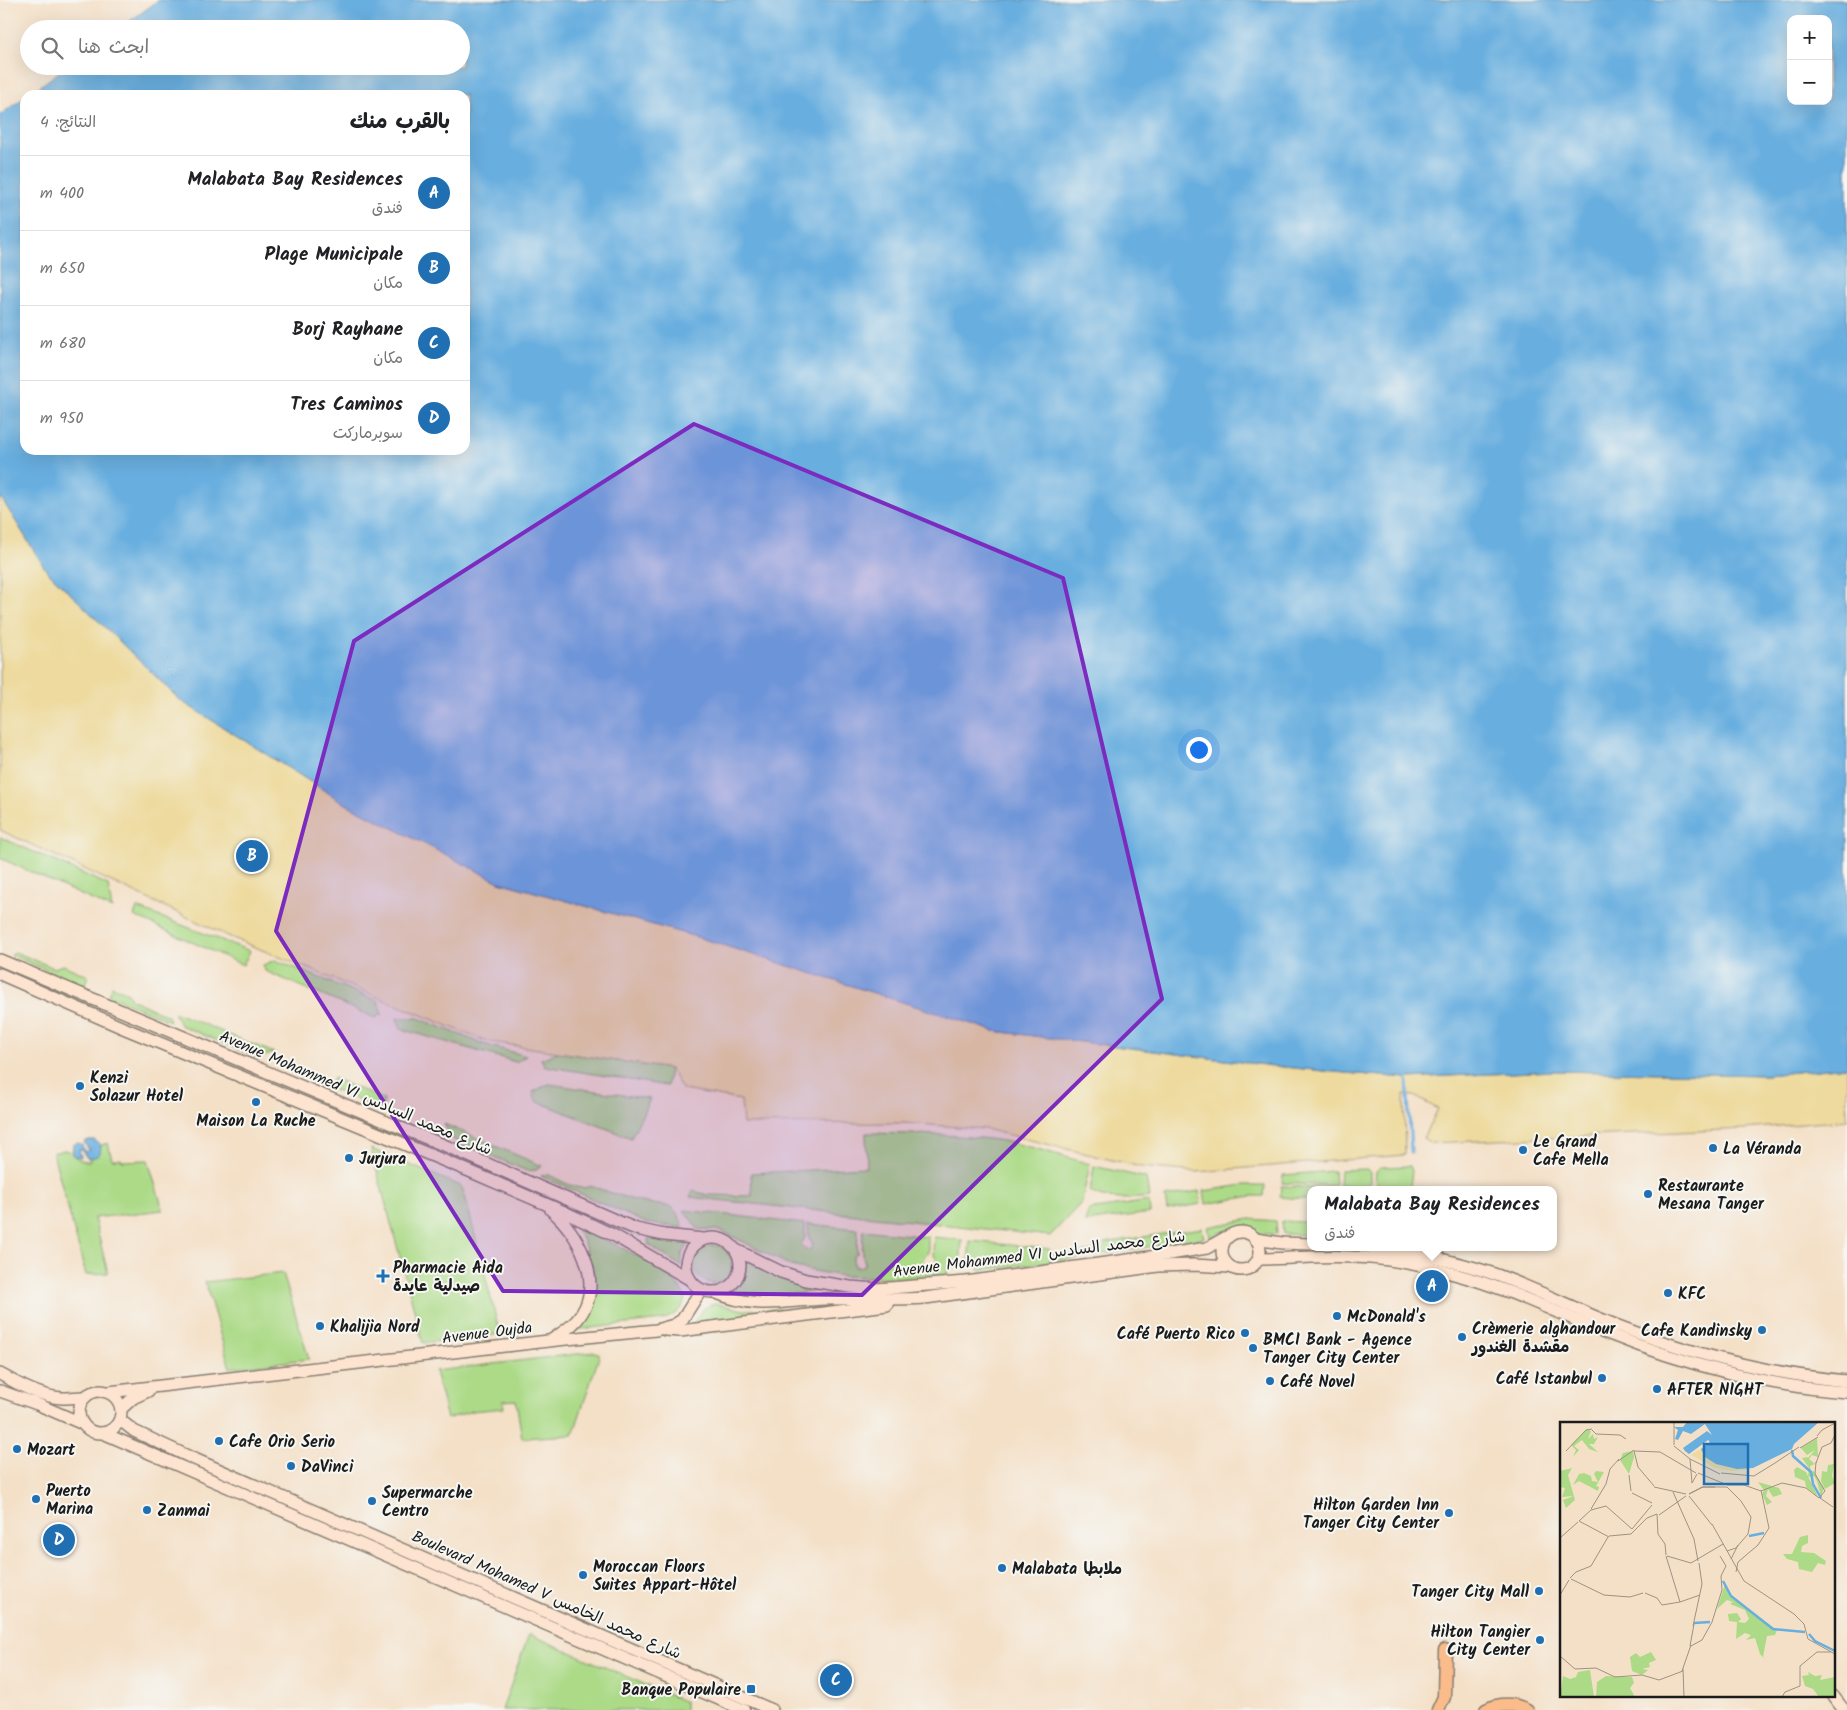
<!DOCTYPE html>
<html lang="ar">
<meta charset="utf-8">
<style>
:root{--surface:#fff;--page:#f2f2f2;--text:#202124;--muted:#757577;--line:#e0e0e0;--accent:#1f6fb2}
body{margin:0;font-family:Kalam,"Playpen Sans Arabic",sans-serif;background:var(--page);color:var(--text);direction:rtl}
.controls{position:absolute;right:15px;top:15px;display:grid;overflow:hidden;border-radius:10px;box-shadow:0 5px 20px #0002}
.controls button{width:45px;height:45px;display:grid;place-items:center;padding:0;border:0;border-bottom:1px solid var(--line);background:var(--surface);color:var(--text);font:25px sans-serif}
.you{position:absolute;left:1198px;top:749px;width:18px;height:18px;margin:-12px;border:4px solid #fff;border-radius:50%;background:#1a73e8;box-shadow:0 0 0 8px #1a73e833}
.badge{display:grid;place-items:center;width:32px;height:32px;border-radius:50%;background:var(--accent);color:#fff;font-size:16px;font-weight:700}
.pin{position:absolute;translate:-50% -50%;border:2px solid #fff;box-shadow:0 1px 5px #0006}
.popup{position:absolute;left:1307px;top:1186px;width:250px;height:65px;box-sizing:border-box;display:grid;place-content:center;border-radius:10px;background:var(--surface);filter:drop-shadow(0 1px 4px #0005);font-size:16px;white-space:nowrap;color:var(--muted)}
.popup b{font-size:19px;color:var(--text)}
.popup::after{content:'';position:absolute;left:50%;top:100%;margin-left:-10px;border:10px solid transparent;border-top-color:var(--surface)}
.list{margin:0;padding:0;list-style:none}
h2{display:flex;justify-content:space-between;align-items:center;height:65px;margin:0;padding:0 20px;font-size:21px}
h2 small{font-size:16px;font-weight:400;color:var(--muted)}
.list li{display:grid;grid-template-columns:32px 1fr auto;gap:15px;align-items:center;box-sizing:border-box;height:75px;padding:0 20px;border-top:1px solid var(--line)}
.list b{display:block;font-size:19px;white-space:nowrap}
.list p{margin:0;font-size:16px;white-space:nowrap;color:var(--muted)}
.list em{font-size:16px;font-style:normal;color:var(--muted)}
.icon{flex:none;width:28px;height:28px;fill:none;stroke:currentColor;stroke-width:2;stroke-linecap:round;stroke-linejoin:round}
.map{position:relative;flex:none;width:1847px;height:1710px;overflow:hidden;direction:ltr}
.search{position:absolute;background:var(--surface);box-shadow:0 5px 20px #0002;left:20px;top:20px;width:450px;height:55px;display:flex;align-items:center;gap:12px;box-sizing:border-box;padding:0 18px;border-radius:28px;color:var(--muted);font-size:19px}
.panel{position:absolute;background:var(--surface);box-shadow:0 5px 20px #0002;left:20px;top:90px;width:450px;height:365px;border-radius:15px;direction:rtl}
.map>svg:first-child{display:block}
.green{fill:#acda87;stroke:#647b52}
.sand{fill:#eeda9e;stroke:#857b5d}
.water{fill:#68aedf;stroke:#42657e;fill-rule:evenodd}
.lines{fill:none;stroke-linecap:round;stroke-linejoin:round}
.stream{stroke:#68aedf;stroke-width:3}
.secondary-casing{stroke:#887e72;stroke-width:14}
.primary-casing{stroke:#887e72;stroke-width:15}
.secondary{stroke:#fde4d0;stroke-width:11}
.primary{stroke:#f9bc8a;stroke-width:12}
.marked{fill:#7b2cbf;fill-opacity:0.2;stroke:#7b2cbf;stroke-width:4;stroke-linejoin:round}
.poi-dot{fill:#1f6fb2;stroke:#f6f6f2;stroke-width:2}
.labels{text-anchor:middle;stroke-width:4;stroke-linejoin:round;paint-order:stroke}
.poi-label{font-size:16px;font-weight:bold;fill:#1c1c1c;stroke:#f6f6f2;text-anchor:start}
.street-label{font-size:16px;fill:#1c1c1c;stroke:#f6f6f2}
.inset-river{fill:none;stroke:#68aedf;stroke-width:2.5}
.inset-road{fill:none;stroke:#9e9283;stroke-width:1}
.view{fill:#1f6fb2;fill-opacity:0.15;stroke:#1f6fb2;stroke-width:2.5}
.inset-edge{fill:none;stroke:#1c1c1c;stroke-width:2.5}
</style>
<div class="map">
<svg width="1847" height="1710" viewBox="0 0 1847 1710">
<rect width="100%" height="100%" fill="#f6f6f2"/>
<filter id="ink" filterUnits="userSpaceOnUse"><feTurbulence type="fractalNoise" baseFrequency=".02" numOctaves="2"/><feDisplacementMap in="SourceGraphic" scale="10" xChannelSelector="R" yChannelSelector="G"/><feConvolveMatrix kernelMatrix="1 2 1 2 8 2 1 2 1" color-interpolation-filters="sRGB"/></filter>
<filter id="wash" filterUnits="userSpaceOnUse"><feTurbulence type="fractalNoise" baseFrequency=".0096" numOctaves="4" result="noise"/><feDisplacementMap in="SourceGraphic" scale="20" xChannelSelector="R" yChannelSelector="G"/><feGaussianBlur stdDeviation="1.12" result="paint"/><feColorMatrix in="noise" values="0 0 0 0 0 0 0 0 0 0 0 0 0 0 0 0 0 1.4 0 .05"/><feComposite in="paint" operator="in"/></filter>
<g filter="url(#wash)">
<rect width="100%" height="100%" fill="#f4e0c7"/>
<g class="green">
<path d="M0 837 108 885 112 909 0 858Z"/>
<path d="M137 908 250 951 243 965 134 916Z"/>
<path d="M15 952 54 968 63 965 88 976 84 986 11 955Z"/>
<path d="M275 960 378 1001 382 1014 375 1018 265 971 263 965Z"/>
<path d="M112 986 128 993 131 999 168 1016 170 1021 108 995Z"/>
<path d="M174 1012 274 1053 258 1058 180 1025Z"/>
<path d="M397 1018H418L483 1044 526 1056 516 1062 401 1029Z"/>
<path d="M558 1052 670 1069 667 1086 545 1066 541 1059Z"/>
<path d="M333 1078 384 1100 381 1109 329 1088Z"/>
<path d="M549 1084 650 1099 631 1138 536 1101 533 1092Z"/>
<path d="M444 1124 542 1166 536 1170 527 1171 452 1139Z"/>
<path d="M866 1133C907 1134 948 1134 989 1139 1023 1143 1057 1155 1090 1164L1082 1202 1050 1236 690 1197 693 1191 707 1195 752 1196 751 1173 867 1167Z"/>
<path d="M108 1143 112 1159H121L122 1161 148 1160 163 1210 94 1218 108 1273 86 1275 53 1153 64 1150 68 1151C74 1157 82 1162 90 1161V1158H92L101 1147V1145Z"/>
<path d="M371 1149 461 1186 464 1192 500 1334 423 1343Z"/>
<path d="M1094 1166 1146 1178 1149 1197C1133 1199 1102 1202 1090 1191Z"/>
<path d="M1410 1166 1412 1171 1410 1187 1381 1186 1375 1181 1376 1171 1380 1167Z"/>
<path d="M1367 1169 1370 1173V1182L1367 1186 1339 1185 1340 1170Z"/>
<path d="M1334 1171 1335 1186 1282 1183 1283 1175Z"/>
<path d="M547 1174C559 1179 578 1193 590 1186L640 1202 672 1207 679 1216 683 1228 646 1223 541 1176Z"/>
<path d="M1243 1185H1265L1264 1196H1252L1206 1204 1204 1191Z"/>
<path d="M1281 1186 1334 1189V1190H1311V1200L1280 1197Z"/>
<path d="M1199 1191 1201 1204 1167 1210 1165 1197Z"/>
<path d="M1149 1201 1150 1213 1085 1222 1089 1210Z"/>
<path d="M684 1210 805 1224V1238L801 1244 803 1248 806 1250 811 1249 813 1244 809 1238 808 1224 858 1229 857 1254 853 1257V1261L855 1266 859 1267 864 1265 865 1262 862 1255 863 1230 928 1237V1254C923 1256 922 1261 925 1265L930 1267 935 1265 937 1260 933 1254 934 1237 962 1240 960 1265 947 1267 948 1274 903 1278 868 1277 842 1276 819 1272 791 1266 726 1233 716 1230 698 1229Z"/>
<path d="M1250 1219 1276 1221 1277 1234H1258L1246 1228 1236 1227 1210 1237 1208 1227Z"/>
<path d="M1282 1221 1304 1222 1311 1227V1235L1283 1234Z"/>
<path d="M574 1226C601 1238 677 1269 685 1298 683 1311 673 1316 662 1320L574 1330 584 1319 586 1249 582 1238Z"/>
<path d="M1202 1228 1204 1238 1058 1261 1060 1257 1102 1249 1105 1246 1104 1243Z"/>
<path d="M649 1238 689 1243 682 1255 681 1266 649 1245 648 1240Z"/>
<path d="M970 1241 1049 1249 1053 1254 1049 1262 979 1270 977 1263 968 1264Z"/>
<circle cx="713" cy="1264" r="19"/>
<path d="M745 1260 777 1276 819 1287 820 1290C792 1296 760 1297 731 1292L743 1276Z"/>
<path d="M283 1273 309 1359 230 1368 205 1282Z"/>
<path d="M715 1303 743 1310 831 1308 693 1323 703 1309Z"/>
<path d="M593 1352 599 1354V1357L573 1435 522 1438 516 1400 503 1401 504 1408 472 1411 447 1419 435 1371Z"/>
<path d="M529 1634 685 1702V1710H502Z"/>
</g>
<path class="sand" d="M0 496 46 570 181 701 346 804 499 882 700 938 994 1031 1273 1066 1345 1073 1407 1078 1553 1071 1766 1075 1847 1067V1120L1745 1129 1431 1143 1423 1138 1438 1109 1414 1096 1404 1095 1405 1155 1197 1172 1141 1167 985 1129 904 1123 743 1124 741 1100 683 1090 670 1069 485 1041 228 936 0 830Z"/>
<g class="water">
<path d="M159 0H1847V1067L1766 1075 1553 1071 1407 1078 1345 1073 1273 1066 994 1031 700 938 499 882 346 804 181 701 46 570 0 496V115L25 97V450H465V95H28L67 66H461V29H119ZM1791 19H1828V101H1791Z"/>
<path d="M89 1140H94L100 1144C103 1155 97 1158 87 1158L81 1149 79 1150 81 1157 74 1156 72 1152 73 1145 78 1143 81 1144 86 1152 89 1150 84 1142Z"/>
</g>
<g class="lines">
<path class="stream" d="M1407 1078 1411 1152"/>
</g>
</g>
<g filter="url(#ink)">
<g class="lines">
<g class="secondary-casing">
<g id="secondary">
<path d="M0 960 384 1121 451 1148 617 1221 636 1229 664 1235 703 1239"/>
<path d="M0 974 121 1027 469 1171 562 1211 615 1236 689 1279"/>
<path d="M551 1210C578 1232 603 1280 582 1313 575 1325 564 1331 553 1339"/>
<circle cx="1241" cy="1251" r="19"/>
<circle cx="713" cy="1265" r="27"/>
<path d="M1255 1239 1282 1243 1311 1244"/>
<path d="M1369 1247C1410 1252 1452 1260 1491 1273 1532 1287 1572 1308 1613 1324 1688 1353 1766 1374 1847 1381"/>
<path d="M736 1250 781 1272 806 1280 850 1287 877 1289 966 1282 1157 1256 1207 1248 1230 1235"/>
<path d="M1259 1259C1290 1259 1322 1255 1353 1257 1387 1258 1422 1265 1454 1274 1508 1288 1557 1313 1609 1334 1681 1363 1769 1387 1847 1392"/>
<path d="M714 1292C756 1310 782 1301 825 1299 858 1298 892 1300 925 1298L1158 1266 1193 1265 1230 1267"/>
<path d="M665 1330 680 1331 887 1305"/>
<path d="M0 1374C18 1384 41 1397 62 1398 70 1398 78 1397 85 1397"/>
<path d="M0 1391 37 1404 83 1424"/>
<circle cx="100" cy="1412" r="21"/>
<path d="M109 1392 557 1340 656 1330 674 1325 682 1320 701 1290"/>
<path d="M121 1409 133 1398 148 1391"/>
<path d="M120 1420 134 1431 192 1458 772 1710"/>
<path d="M103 1433 744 1710"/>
<path d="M1833 1696 1844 1710"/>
</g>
</g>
<g class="primary-casing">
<g id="primary">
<path d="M1438 1710 1444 1697 1445 1650"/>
<path d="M1486 1710C1500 1703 1513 1703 1527 1710"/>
</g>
</g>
<use href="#secondary" class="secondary"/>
<use href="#primary" class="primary"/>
</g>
</g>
<path class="marked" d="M694 424 1063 578 1162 999 862 1295 503 1291 276 931 354 641Z"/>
<g class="poi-dot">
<circle cx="80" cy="1086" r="5"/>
<circle cx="256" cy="1102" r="5"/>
<circle cx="1713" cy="1148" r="5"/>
<circle cx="1523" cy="1150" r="5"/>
<circle cx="349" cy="1158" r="5"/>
<circle cx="1648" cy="1194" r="5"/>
<path d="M380.5 1268.5h5v5h5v5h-5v5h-5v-5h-5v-5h5z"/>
<circle cx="1668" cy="1293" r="5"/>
<circle cx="1337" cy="1316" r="5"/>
<circle cx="320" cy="1326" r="5"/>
<circle cx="1762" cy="1330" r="5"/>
<circle cx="1245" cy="1333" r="5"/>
<circle cx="1462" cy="1337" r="5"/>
<circle cx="1253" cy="1348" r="5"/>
<circle cx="1602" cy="1378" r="5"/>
<circle cx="1270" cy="1381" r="5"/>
<circle cx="1657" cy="1389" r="5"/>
<circle cx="219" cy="1441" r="5"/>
<circle cx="17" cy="1449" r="5"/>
<circle cx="291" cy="1466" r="5"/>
<circle cx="36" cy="1499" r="5"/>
<circle cx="372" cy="1501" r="5"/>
<circle cx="147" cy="1510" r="5"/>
<circle cx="1449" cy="1513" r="5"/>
<circle cx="1002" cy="1568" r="5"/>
<circle cx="583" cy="1575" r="5"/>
<circle cx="1539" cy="1591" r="5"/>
<circle cx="1540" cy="1640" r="5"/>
<rect x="746" y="1684" width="10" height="10" rx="2.5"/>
</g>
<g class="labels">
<g class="poi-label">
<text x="90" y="1083">Kenzi<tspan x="90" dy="18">Solazur Hotel</tspan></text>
<text x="256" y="1126" text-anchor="middle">Maison La Ruche</text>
<text x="1533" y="1147">Le Grand<tspan x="1533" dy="18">Cafe Mella</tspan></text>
<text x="1723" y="1154">La Véranda</text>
<text x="359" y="1164">Jurjura</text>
<text x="1658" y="1191">Restaurante<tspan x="1658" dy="18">Mesana Tanger</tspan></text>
<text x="393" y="1273">Pharmacie Aida<tspan x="393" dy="18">صيدلية عايدة</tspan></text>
<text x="1678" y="1299">KFC</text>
<text x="1347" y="1322">McDonald's</text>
<text x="330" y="1332">Khalijia Nord</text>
<text x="1472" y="1334">Crèmerie alghandour<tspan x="1472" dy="18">مقشدة الغندور</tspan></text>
<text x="1752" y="1336" text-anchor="end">Cafe Kandinsky</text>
<text x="1235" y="1339" text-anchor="end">Café Puerto Rico</text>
<text x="1263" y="1345">BMCI Bank - Agence<tspan x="1263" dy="18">Tanger City Center</tspan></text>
<text x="1592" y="1384" text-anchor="end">Café Istanbul</text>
<text x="1280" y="1387">Café Novel</text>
<text x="1667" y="1395">AFTER NIGHT</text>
<text x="229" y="1447">Cafe Orio Serio</text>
<text x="27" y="1455">Mozart</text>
<text x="301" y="1472">DaVinci</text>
<text x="46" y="1496">Puerto<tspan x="46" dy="18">Marina</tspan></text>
<text x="382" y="1498">Supermarche<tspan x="382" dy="18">Centro</tspan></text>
<text x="1439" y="1510" text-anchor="end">Hilton Garden Inn<tspan x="1439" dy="18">Tanger City Center</tspan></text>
<text x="157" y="1516">Zanmai</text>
<text x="593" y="1572">Moroccan Floors<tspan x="593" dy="18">Suites Appart-Hôtel</tspan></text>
<text x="1012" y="1574">Malabata ملابطا</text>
<text x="1529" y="1597" text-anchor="end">Tanger City Mall</text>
<text x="1530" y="1637" text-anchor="end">Hilton Tangier<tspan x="1530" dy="18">City Center</tspan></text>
<text x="741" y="1695" text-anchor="end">Banque Populaire</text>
</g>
<g class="street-label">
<text transform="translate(356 1092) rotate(23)" y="6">Avenue Mohammed VI شارع محمد السادس</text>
<text transform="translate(1039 1253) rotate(-7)" y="6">Avenue Mohammed VI شارع محمد السادس</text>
<text transform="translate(487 1332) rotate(-7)" y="6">Avenue Oujda</text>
<text transform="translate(547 1594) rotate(24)" y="6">Boulevard Mohamed V شارع محمد الخامس</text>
</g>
</g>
<g transform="translate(1560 1422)">
<rect width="275" height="275" fill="#f4e0c7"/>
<path d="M27 7 31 9 28 17 33 12 34 17 38 15 34 22H29L38 30 29 27 22 18 14 24 19 28 13 35 16 28 11 23ZM257 16 258 35 252 33 249 37 255 42 250 44 251 50 254 49 264 66 261 75 257 59 254 54 252 56 248 54 249 46 242 36 249 35 255 28 247 33 241 26ZM73 29 74 35 69 52 60 38 63 31ZM274 42 272 54 275 61 265 67 261 59 262 49 267 50 268 43ZM237 45 246 50 258 75 246 65 245 59 235 55 234 48ZM12 46 8 53 15 78 6 86 3 78 14 74 2 75 5 66 0 65V49ZM36 49 44 50 36 64 39 65 38 69 19 59 13 63 19 52 24 51 31 54 32 59 38 60 34 52ZM198 60 219 66 222 72 213 75 208 67 206 74 212 80 207 83 202 72 204 68ZM248 113V121L242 124 241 130 254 131 266 139 265 143 258 141 252 150 239 147 238 140 227 137 223 132H232L240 115ZM165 162 170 174 217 208 215 213 207 214 203 235 208 241 200 232 195 216 186 218 191 213 185 211 176 217 177 200 169 199 168 192 177 191 181 197 178 200 185 201 189 197 185 188 170 182 167 184 173 180 167 178 157 187ZM91 230 96 238 89 241 90 245 82 247 88 248 82 253 72 249 70 235 76 231 80 235ZM30 248 34 275H0L3 254 10 257 16 255 18 250ZM248 250 255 254 262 253 260 258 275 255V275H259L253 267 245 264 242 254 249 253ZM46 254 72 255 74 261 70 266 75 275H36L37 260Z" fill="#acda87"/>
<path d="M141 27 145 35 156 42 193 47 172 49 155 46 131 33Z" fill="#eeda9e"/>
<path d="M127 0H259L234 22 232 27 193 46 177 47 156 42 145 35 141 27 150 20 148 18 129 32 125 29 123 26 147 9 152 13 145 2 131 12 123 9 118 18 115 17 118 8 114 5H123Z" fill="#68aedf"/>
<path class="inset-river" d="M232 28 233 34 251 50 253 62 261 76M189 114 204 111M163 159 171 174 213 207 245 210M134 201 150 200M249 212 255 219 275 229"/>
<path class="inset-road" d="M32 8 36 12 60 13 66 17M257 14 262 8 275 1M114 23V1M114 24 130 37 160 52M240 26 258 15M6 29 26 8 32 7M74 29 100 30 136 51M74 29 78 45M130 37 132 61 137 52M58 39 74 28M215 41 239 25M256 41 262 25 271 21 275 13M78 45 94 64M138 51 165 62M161 51 194 54 215 41M69 53 71 69M167 63H184L201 69 222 61 246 66 259 76 265 69 255 52 256 40M94 65 126 72M155 65H167L181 79 191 95 188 112 176 126 167 129M113 70 134 117 138 139M72 71 92 81M129 72 142 65H155H143L129 72M129 74 152 103M260 76 273 85M31 87 46 62 50 47 59 37M97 92 98 112 105 122 106 133M99 93 126 74M19 99 31 88 46 84 72 107M19 99 49 115M152 102 184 159 234 192 244 202 248 217 275 232M72 107 92 83M49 114 71 112 87 96 97 92M0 116 18 100M106 134 120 180M107 134 131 141 163 122M171 137 178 123M176 150 178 140 198 123 209 106 201 68M10 156 16 150 31 144 48 115M11 157 44 173M85 171 97 176 102 183 120 180M0 173 9 158M44 173 70 175 83 171M120 180 140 173M133 204 142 162 139 141M130 224 134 202M131 224 142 218 152 200 162 168 161 154 166 144 160 134M0 234 15 247 36 246 55 255 82 253 99 258 123 249M240 244 257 230H271M123 247 124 275M122 249 131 223M222 275 225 270 240 264V244"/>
<path class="view" d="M144 22H188V62H144Z"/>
<rect width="275" height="275" class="inset-edge"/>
</g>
</svg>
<div class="controls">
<button>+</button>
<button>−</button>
</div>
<div class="you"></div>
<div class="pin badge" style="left:1432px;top:1286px">A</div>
<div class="popup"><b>Malabata Bay Residences</b>فندق</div>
<div class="pin badge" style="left:252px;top:856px">B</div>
<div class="pin badge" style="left:836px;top:1680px">C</div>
<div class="pin badge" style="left:59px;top:1540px">D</div>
<div class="search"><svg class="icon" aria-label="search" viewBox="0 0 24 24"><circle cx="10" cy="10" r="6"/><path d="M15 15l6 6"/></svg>ابحث هنا</div>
<section class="panel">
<h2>بالقرب منك<small>النتائج: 4</small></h2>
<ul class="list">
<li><span class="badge">A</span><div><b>Malabata Bay Residences</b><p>فندق</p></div><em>400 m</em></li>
<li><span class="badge">B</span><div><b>Plage Municipale</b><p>مكان</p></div><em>650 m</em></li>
<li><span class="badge">C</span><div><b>Borj Rayhane</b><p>مكان</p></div><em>680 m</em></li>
<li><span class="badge">D</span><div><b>Tres Caminos</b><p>سوبرماركت</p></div><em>950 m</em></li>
</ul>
</section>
</div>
